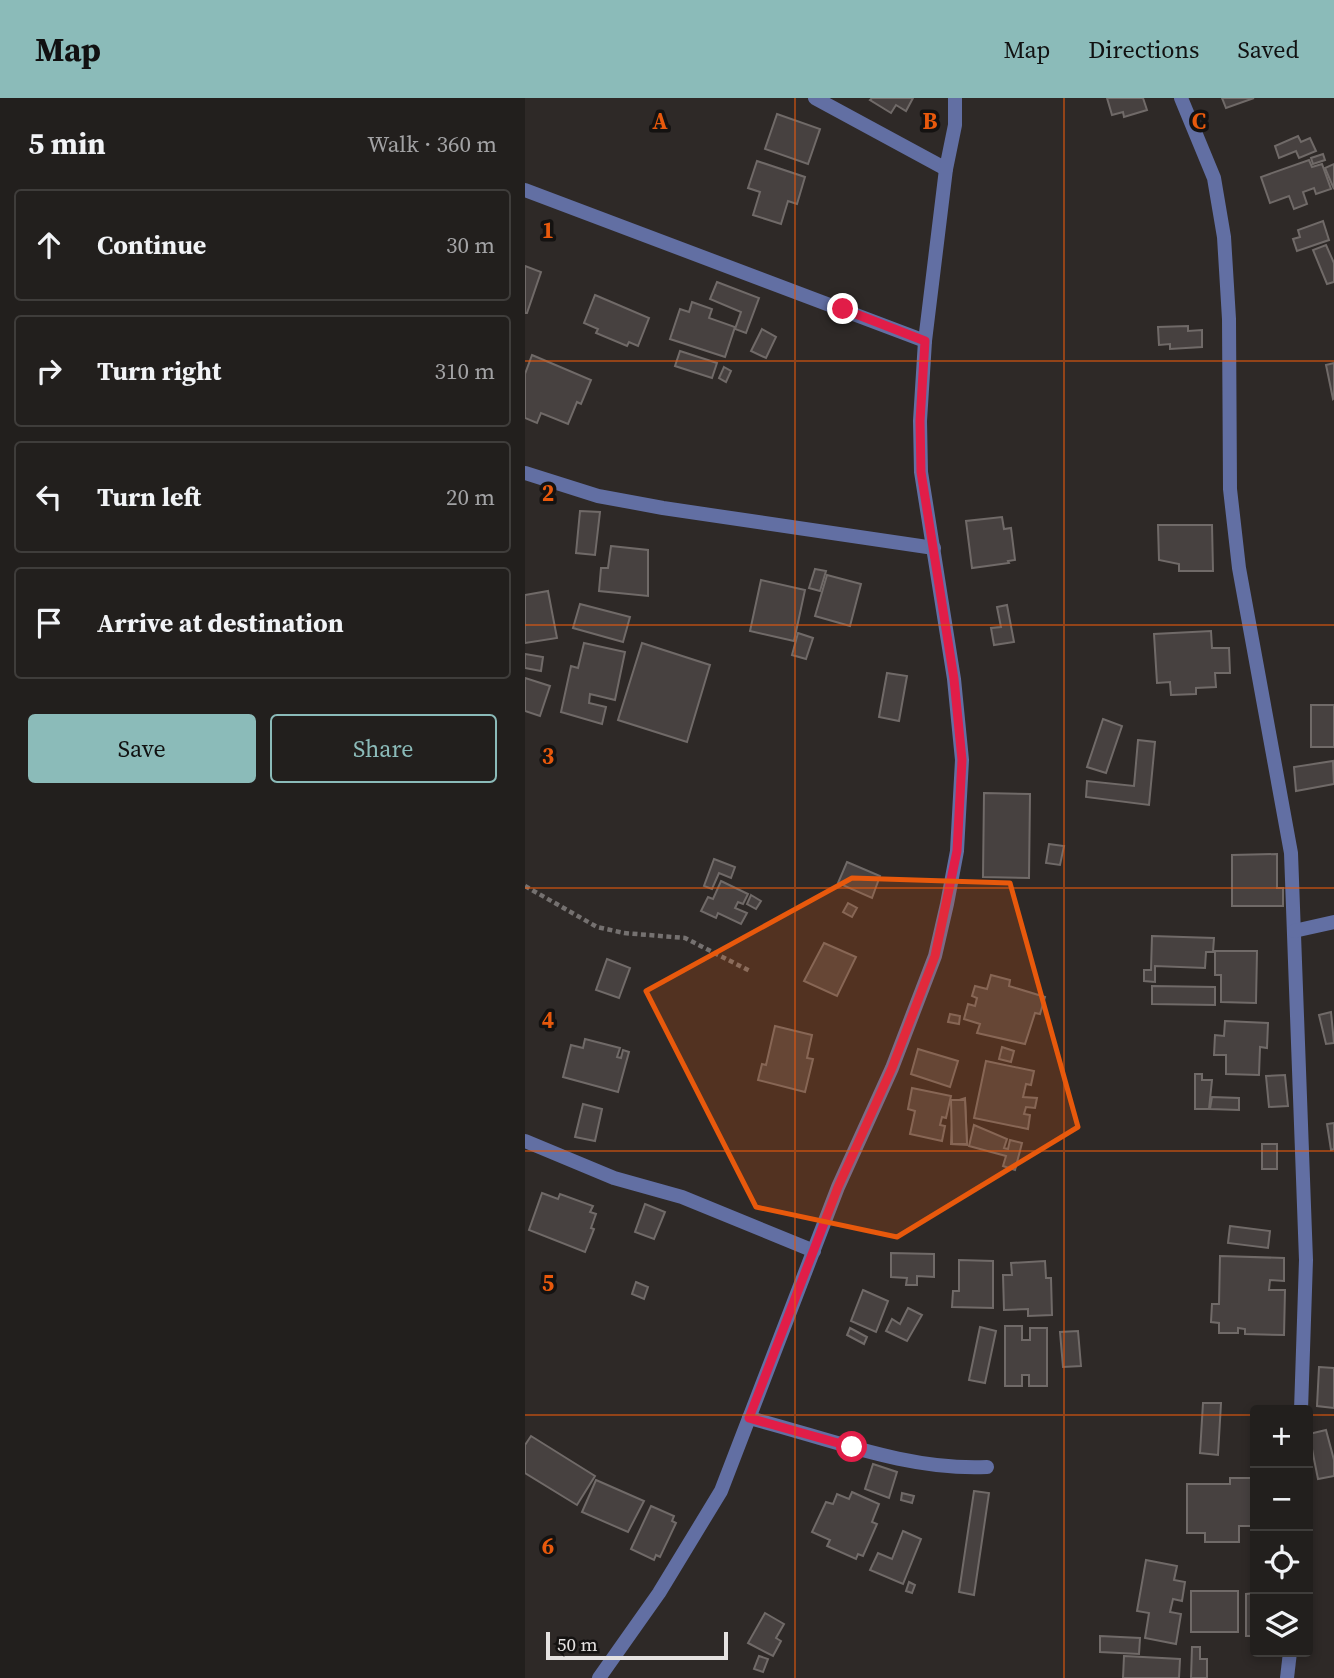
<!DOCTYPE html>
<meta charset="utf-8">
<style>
:root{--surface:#221f1d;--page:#2e2c2a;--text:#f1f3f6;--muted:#a2a2a4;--line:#3f3d3b;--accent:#8bbbb9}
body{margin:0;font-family:"Source Serif 4",serif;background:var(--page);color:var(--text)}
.controls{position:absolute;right:21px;bottom:21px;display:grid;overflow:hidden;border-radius:7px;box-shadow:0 4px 10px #0003}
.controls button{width:63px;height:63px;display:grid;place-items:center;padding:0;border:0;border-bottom:2px solid var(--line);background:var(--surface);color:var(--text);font:35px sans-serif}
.scale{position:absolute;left:21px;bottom:18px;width:182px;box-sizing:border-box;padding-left:7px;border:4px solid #e5e2e1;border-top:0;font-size:19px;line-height:24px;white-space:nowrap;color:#e5e2e1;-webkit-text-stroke:5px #141211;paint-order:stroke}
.stop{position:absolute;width:21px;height:21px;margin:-16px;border:5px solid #e11d48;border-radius:50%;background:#fff}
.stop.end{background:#e11d48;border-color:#fff;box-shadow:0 2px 7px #0008}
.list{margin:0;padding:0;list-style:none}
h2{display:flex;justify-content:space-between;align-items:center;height:91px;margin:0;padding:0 28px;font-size:30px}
h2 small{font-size:23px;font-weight:400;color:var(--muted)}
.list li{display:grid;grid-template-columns:46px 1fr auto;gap:21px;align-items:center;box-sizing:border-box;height:112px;margin:0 14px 14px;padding:0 14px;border:2px solid var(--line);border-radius:7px}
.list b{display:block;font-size:26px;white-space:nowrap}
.list em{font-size:23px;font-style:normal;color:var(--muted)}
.actions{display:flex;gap:14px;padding:21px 28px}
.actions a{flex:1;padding:16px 0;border:2px solid var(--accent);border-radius:7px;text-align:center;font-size:24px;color:var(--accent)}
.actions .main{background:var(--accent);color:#111}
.icon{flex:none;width:38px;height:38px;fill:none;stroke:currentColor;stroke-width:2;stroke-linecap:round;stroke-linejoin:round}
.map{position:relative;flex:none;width:809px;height:1580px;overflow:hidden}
header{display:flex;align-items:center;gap:42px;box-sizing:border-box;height:98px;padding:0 35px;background:var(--accent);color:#111}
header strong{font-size:33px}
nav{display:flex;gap:38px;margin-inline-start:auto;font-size:24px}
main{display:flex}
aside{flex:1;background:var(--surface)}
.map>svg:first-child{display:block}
.building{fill:#474140;stroke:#706a68;stroke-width:2}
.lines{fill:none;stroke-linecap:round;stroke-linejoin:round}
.path{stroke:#757170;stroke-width:4.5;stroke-dasharray:5 3.5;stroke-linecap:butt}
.street{stroke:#626fa3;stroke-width:14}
.route{stroke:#e11d48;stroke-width:9}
.marked{fill:#e8590c;fill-opacity:0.2;stroke:#e8590c;stroke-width:5;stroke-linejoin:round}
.grid{fill:none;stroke:#e8590c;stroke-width:2;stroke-opacity:0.55}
.grid-label{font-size:23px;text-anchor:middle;font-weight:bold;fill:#e8590c;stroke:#141211;stroke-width:7;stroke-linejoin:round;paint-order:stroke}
</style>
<header>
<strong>Map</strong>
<nav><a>Map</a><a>Directions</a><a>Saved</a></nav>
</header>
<main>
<aside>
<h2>5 min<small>Walk · 360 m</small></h2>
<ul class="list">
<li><svg class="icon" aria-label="ahead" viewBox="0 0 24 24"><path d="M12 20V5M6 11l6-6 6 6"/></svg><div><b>Continue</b></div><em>30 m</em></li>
<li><svg class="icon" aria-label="right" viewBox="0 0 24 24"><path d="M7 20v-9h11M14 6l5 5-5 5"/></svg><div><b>Turn right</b></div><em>310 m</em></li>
<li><svg class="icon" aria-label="left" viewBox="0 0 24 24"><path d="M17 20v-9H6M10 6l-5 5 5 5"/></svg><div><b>Turn left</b></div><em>20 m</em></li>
<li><svg class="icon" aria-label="arrive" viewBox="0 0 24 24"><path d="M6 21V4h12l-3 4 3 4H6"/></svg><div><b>Arrive at destination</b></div></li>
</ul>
<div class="actions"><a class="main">Save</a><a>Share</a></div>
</aside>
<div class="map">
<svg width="809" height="1580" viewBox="0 0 809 1580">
<rect width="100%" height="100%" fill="#2e2927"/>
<g class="building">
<path d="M347 0H388L381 13 371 7 366 15 345 2Z"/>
<path d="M582 0H618L622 12 599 19 598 14 587 17Z"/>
<path d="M697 0H729L701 10Z"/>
<path d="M252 16 295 31 283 66 240 51Z"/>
<path d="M773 38 776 44 785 40 791 53 774 60 771 53 754 60 750 48Z"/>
<path d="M798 56 800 62 788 66 786 60Z"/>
<path d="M784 62 787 69 797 66 806 91 791 96 789 90 778 94 782 106 769 111 764 98 745 105 736 79Z"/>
<path d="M232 63 280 79 272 106 263 103 256 126 228 117 235 94 223 90Z"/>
<path d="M809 66V91L800 70Z"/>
<path d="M798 123 804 142 772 153 768 141 775 139 773 132Z"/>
<path d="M801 147 809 165V184L802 186 788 152Z"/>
<path d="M0 168 16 174 2 215H0Z"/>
<path d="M192 184 234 200 221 235 210 231 216 214 185 201Z"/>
<path d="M70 197 124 220 113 248 104 244 102 248 71 235 73 231 59 225Z"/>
<path d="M167 204 187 211 184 220 210 229 200 259 145 241 155 211 164 214Z"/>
<path d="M663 228V233L677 232V249L645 251V246L634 247 633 229Z"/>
<path d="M237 231 251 239 241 260 226 253Z"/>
<path d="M155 253 192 265 187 280 150 268Z"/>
<path d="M7 257 66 282 56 306 52 304 43 326 16 315 12 325 0 320V276Z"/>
<path d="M809 265V300L808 301 801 267Z"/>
<path d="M199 269 206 273 201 284 194 280Z"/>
<path d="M55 413 75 414 70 457 51 455Z"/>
<path d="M477 419 479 431 486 430 490 462 483 463 484 465 447 470 441 423Z"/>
<path d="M633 427H687L688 473H654V466L634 462Z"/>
<path d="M86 448 123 452V498L74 493 76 470H83Z"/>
<path d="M290 471 301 473 295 493 284 490Z"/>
<path d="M302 477 336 486 325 528 290 518Z"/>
<path d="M236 482 280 492 269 543 225 533Z"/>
<path d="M23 493 32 540 0 545V497Z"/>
<path d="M55 506 105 519 98 544 48 530Z"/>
<path d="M482 507 489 544 469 547 466 530 476 529 472 509Z"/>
<path d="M686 533 687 550H704L705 575H690L691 589 671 590V596L646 597 645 584 632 585 629 536Z"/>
<path d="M273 535 288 540 281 561 267 557Z"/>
<path d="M59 545 100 554 90 602 65 596 64 605 81 609 77 626 36 614 46 568 53 570Z"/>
<path d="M117 545 185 567 162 644 93 622Z"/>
<path d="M0 556 18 559 16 573 0 570Z"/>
<path d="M362 575 382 578 374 623 354 619Z"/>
<path d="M0 580 25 588 15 618 0 613Z"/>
<rect x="786" y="607" width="23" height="42"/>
<path d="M578 621 597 628 581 675 562 669Z"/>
<path d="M613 642 630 644 624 707 561 699 562 683 609 688Z"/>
<path d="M808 663 809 686 771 693 769 669Z"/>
<path d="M459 695 505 696 504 780 458 779Z"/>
<path d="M524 746 539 748 535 767 521 765Z"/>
<path d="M752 756V790H758V808H707V757Z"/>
<path d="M189 761 210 769 206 780 194 775 187 791 179 788Z"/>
<path d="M322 764 355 778 347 800 313 785Z"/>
<path d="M196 783 223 796 218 806 213 804 210 810 222 815 216 826 193 815 191 820 176 813 183 799 188 801Z"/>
<path d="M226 797 236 803 231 811 222 806Z"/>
<path d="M323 805 332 810 327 819 318 814Z"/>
<path d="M627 838 689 840 688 854H681L680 870 630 868V884L619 883V872H626Z"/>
<path d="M299 845 331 859 312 898 279 883Z"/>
<path d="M690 853H732L731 905 696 904V877H690Z"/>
<path d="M82 861 105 870 94 900 71 892Z"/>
<path d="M466 877 485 882 484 888 520 899 515 916 510 915 500 946 452 935 455 926 439 921 443 906 450 908 452 900 447 898 450 888 462 891Z"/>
<path d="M627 888 690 889V907L627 906Z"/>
<path d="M806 914 809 945 801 946 794 917Z"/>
<path d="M425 916 435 918 434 926 423 924Z"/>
<path d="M700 923 743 925 742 950 735 949 734 977 701 976V957H689L690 937 699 938Z"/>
<path d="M250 928 287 937 282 960 288 961 280 994 233 982 237 966 241 967Z"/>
<path d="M60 941 95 950 92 959 96 960 98 952 104 954 93 994 38 979 46 947 58 950Z"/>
<path d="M477 949 489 953 486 964 474 961Z"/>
<path d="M393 951 433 963 425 989 386 976Z"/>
<path d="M461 963 509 973 506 987 501 986 498 999 512 1000 510 1010 501 1009 499 1016 505 1017 503 1031 449 1020Z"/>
<path d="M670 976H677V982H687L684 1011H670Z"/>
<path d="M760 977 763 1008 744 1009 741 978Z"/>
<path d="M387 990 426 998 421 1020 417 1019 415 1027 420 1028 417 1043 385 1036 390 1013 383 1011Z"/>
<path d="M687 999 714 1000V1012L685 1011Z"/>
<path d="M440 1000 442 1047 426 1046 428 1004Z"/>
<path d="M426 1002H440L442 1046H427Z"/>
<path d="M58 1006 77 1011 70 1043 50 1039Z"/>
<path d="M809 1025V1051L806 1052 802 1026Z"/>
<path d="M449 1027 482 1041 479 1050 483 1051 485 1042 497 1045 490 1072 478 1068 481 1058 444 1048Z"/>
<rect x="737" y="1046" width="15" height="25"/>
<path d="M17 1095 33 1101 35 1096 68 1108 65 1114 71 1116 66 1130 69 1131 60 1154 4 1132Z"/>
<path d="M120 1106 140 1114 129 1141 110 1134Z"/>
<path d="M705 1128 745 1133 743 1150 703 1145Z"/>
<path d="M366 1155 409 1156V1179L392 1178V1187H381L382 1180 366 1179Z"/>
<path d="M695 1158 759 1160V1183L745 1182 744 1192H760L759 1237 720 1236V1231L713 1230V1235H694V1225L686 1224 687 1206H694Z"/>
<path d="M434 1162 468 1163V1210L427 1209 428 1193H434Z"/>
<path d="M520 1163 521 1180H526L527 1217 503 1218V1211L479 1212 478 1177H487L486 1165Z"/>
<path d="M111 1184 123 1189 119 1201 107 1196Z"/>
<path d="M338 1192 363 1203 351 1234 326 1223Z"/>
<path d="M383 1210 397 1217 382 1243 361 1233 367 1221 375 1226Z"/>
<path d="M480 1228H497V1242H505V1230H522V1288H504V1277H497V1288H480Z"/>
<path d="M455 1229 471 1233 460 1285 444 1282Z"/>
<path d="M325 1230 342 1239 339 1246 322 1237Z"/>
<path d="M553 1233 556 1268 538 1269 535 1234Z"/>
<path d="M794 1269 809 1270V1310L792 1308Z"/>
<path d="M678 1305H696L693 1357 675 1355Z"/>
<path d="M801 1332 809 1362V1378L793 1381 784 1336Z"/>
<path d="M6 1338 70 1378 52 1407 0 1375V1347Z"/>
<path d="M348 1366 372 1374 364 1400 340 1391Z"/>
<path d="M705 1380H730V1439H726V1428H714V1444H680V1435H662V1386H705Z"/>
<path d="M71 1382 119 1403 103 1434 57 1414Z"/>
<path d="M449 1393 464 1395 449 1497 434 1494Z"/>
<path d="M327 1394 354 1406 347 1424 352 1426 338 1458 333 1456 331 1461 302 1448 305 1442 287 1434 301 1404 308 1406 312 1396 324 1401Z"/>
<path d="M377 1395 389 1398 387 1405 376 1402Z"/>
<path d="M126 1408 149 1418 147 1423 151 1425 135 1459 131 1457 129 1462 106 1451Z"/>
<path d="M378 1433 396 1441 378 1486 345 1472 353 1455 367 1461Z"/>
<path d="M621 1462 652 1468 649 1482 660 1484 657 1503 648 1501 645 1514 656 1516 651 1546 620 1540 624 1515 612 1513Z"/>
<path d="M384 1484 390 1487 387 1495 381 1493Z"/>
<rect x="666" y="1493" width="47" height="41"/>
<path d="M730 1495V1538H721V1496Z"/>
<path d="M240 1515 259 1526 251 1540 256 1543 248 1558 223 1545Z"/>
<path d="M575 1538 615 1540 614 1556 575 1554Z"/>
<path d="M667 1549H675V1561H682V1580H666Z"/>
<path d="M234 1558 243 1561 238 1574 229 1571Z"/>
<path d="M599 1558 655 1561 654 1580H598Z"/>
</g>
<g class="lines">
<path class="path" d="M0 788 72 829 99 835 160 840 225 873"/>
<g class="street">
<path d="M290 0 421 71"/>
<path d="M656 0 689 80 699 139 704 221 705 391 714 470 766 755 781 1162 776 1312"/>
<path d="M0 92 400 243"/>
<path d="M0 375 73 398 138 410 409 450"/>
<path d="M769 833 809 824"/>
<path d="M0 1043 89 1080 157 1099 289 1153"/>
<path d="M224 1320C300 1339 382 1373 462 1369"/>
<path d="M74 1580 134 1495 196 1393 313 1089 367 970 410 858 422 806 432 753 437 662 429 581 396 374 395 323 400 243 421 71 430 27V0"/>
<path d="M762 1580 765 1554"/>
</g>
</g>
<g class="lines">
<path class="route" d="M318 211 400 243 395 323 396 374 429 581 437 662 432 753 410 858 367 970 313 1089 224 1320 327 1349"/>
</g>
<path class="marked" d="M327 780 485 785 553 1029 372 1139 231 1109 121 893Z"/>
<path class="grid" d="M270 0V1580M539 0V1580M0 263H809M0 527H809M0 790H809M0 1053H809M0 1317H730M783 1317H809"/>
<g class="grid-label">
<text x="135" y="31">A</text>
<text x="405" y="31">B</text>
<text x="674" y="31">C</text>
<text x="23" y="140">1</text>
<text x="23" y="403">2</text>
<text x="23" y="666">3</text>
<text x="23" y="930">4</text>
<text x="23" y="1193">5</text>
<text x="23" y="1456">6</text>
</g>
</svg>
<div class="controls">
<button>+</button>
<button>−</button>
<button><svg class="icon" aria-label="locate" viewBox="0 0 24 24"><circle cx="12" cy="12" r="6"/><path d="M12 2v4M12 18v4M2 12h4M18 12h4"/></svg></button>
<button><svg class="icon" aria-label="layers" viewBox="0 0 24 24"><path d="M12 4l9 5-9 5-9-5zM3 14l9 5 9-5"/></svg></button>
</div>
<div class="scale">50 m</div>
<div class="stop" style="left:327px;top:1349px"></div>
<div class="stop end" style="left:318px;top:211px"></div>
</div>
</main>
